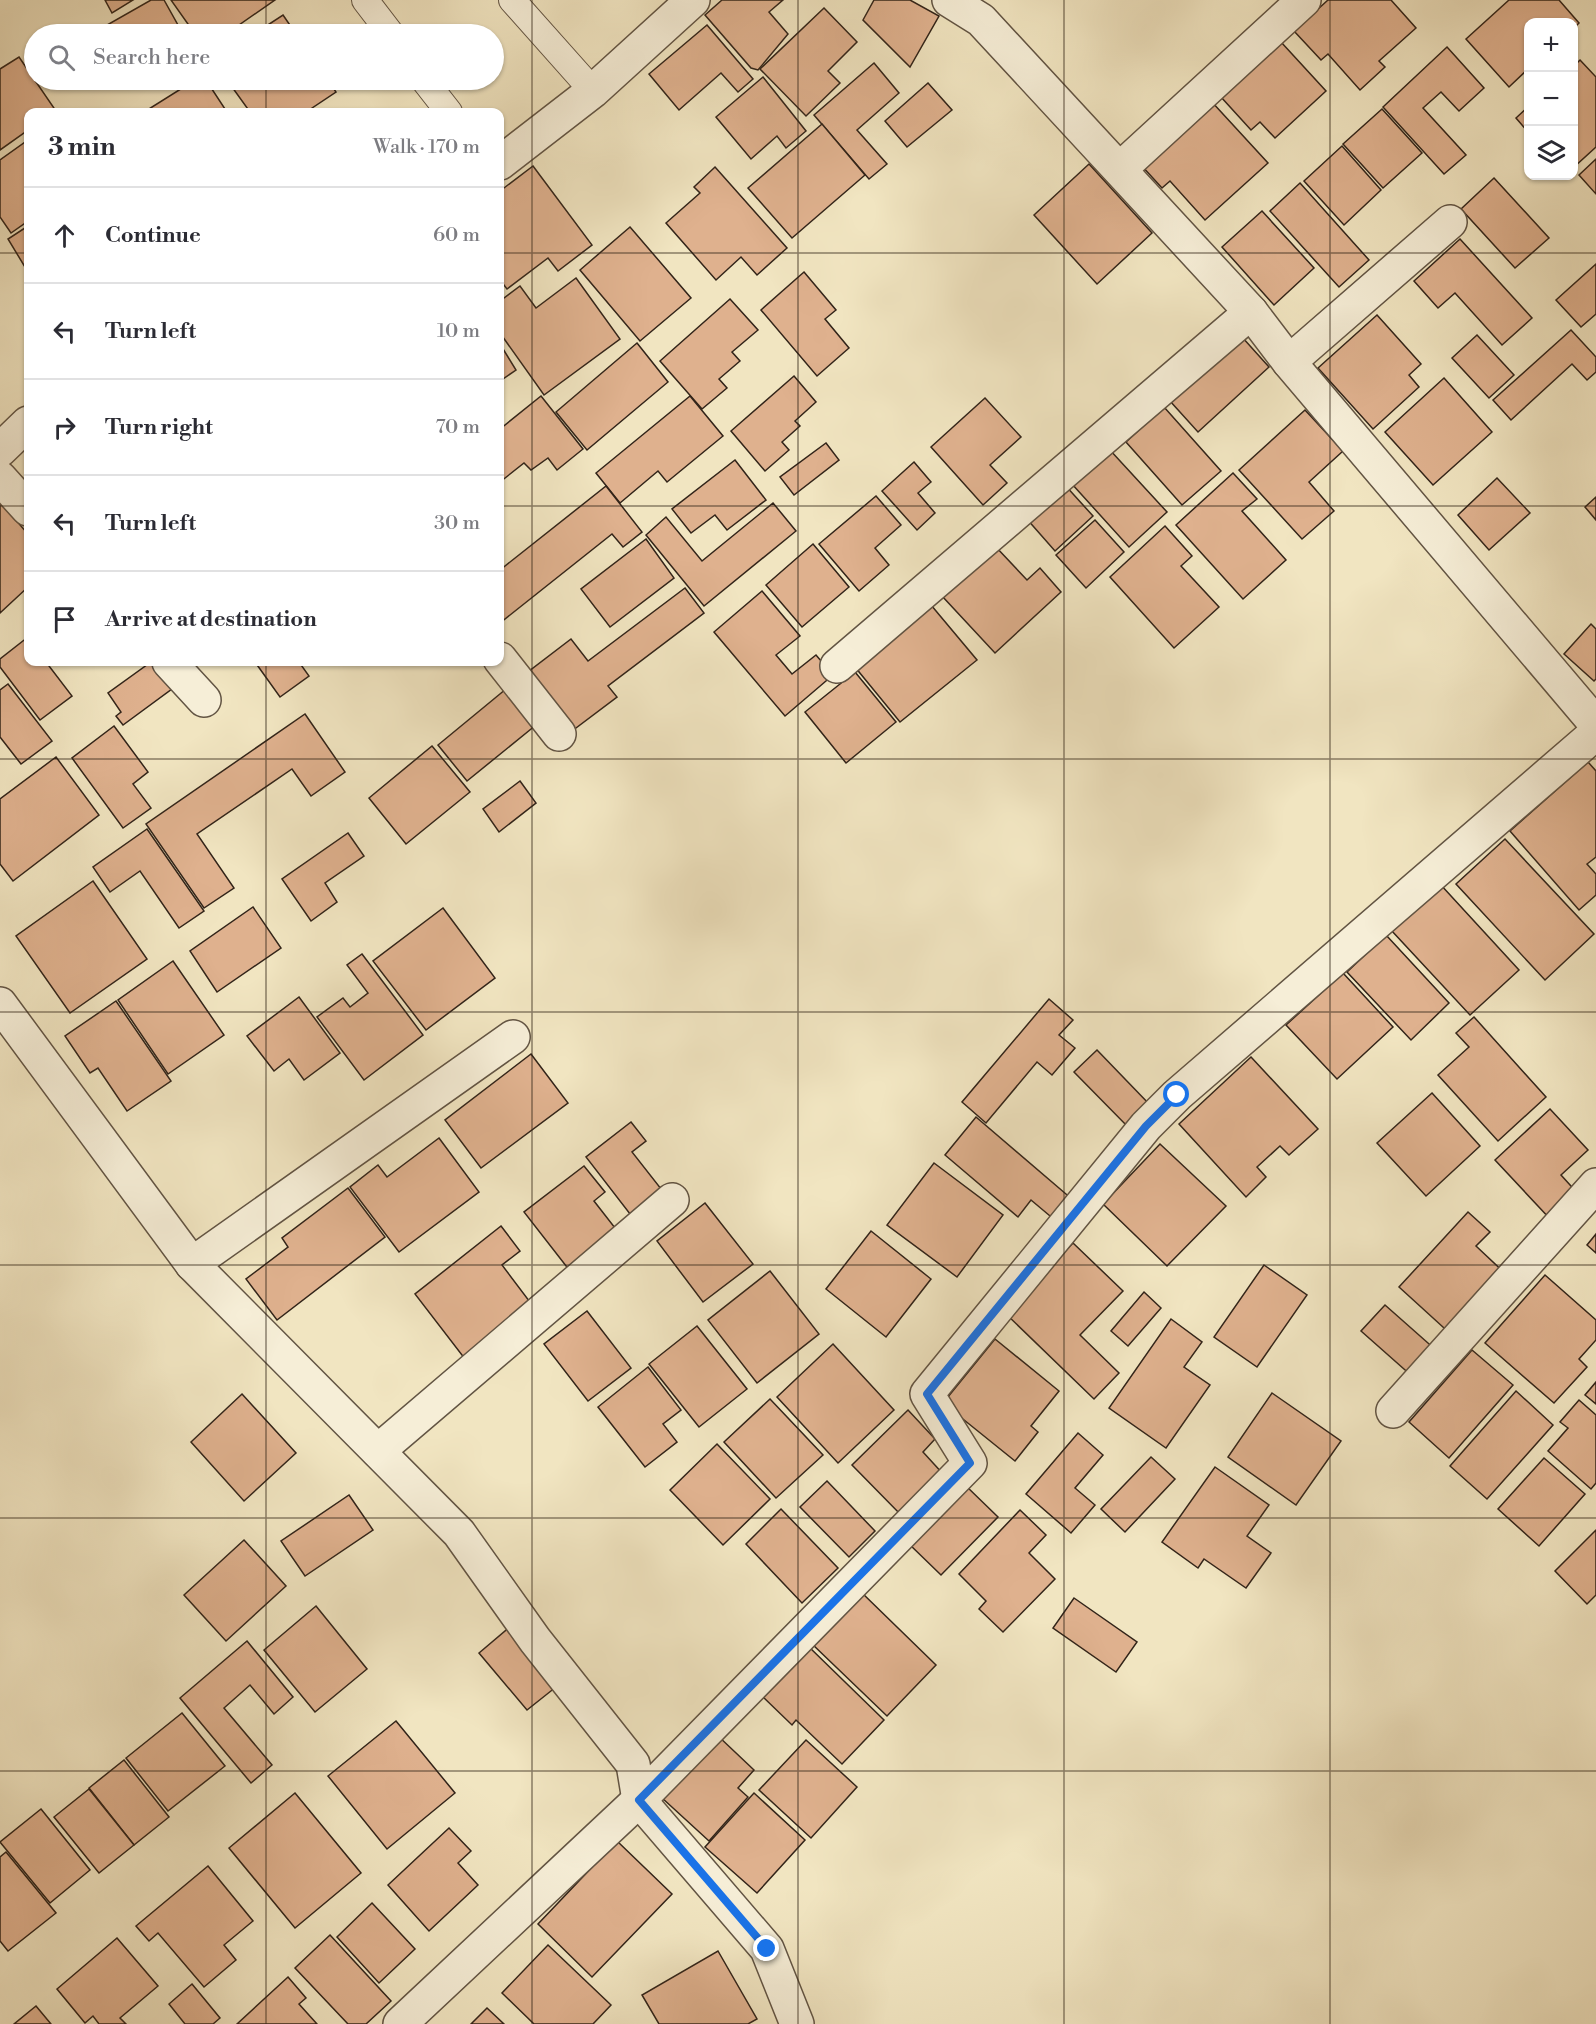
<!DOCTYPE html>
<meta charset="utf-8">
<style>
:root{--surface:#fff;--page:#f7f7f7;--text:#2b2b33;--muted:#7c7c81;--line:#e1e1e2}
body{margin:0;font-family:"Libre Bodoni",serif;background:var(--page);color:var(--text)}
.controls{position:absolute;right:18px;top:18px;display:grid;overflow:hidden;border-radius:12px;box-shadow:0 2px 4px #0004}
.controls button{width:54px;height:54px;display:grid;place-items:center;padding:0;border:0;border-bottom:2px solid var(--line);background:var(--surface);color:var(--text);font:30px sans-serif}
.stop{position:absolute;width:18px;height:18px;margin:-14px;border:4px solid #1a73e8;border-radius:50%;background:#fff}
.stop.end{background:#1a73e8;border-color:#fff;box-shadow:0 2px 6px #0008}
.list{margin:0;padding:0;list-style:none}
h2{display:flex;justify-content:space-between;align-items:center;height:78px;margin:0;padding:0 24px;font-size:26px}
h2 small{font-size:20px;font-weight:400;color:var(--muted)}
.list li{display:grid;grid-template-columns:39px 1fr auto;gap:18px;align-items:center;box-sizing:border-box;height:96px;padding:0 24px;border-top:2px solid var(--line)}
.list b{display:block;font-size:22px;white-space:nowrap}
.list em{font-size:20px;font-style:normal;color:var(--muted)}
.icon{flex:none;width:33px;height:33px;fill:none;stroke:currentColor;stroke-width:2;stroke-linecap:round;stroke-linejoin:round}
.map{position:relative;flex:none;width:1596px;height:2024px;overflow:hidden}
.search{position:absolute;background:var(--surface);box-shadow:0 2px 4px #0004;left:24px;top:24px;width:480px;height:66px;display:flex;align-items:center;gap:15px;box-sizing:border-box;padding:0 21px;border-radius:33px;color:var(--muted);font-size:22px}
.panel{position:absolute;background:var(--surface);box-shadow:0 2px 4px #0004;left:24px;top:108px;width:480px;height:558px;border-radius:12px}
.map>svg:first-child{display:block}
.building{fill:#dfb18e;stroke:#322419;stroke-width:1.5}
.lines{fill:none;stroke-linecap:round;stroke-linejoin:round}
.service-casing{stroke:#625443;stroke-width:28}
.minor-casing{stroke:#625443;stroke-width:36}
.service{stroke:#f6eed7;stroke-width:26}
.minor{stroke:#f6eed7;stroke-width:33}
.route{stroke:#1a73e8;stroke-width:8}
.grid{fill:none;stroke:#322419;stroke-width:1.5;stroke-opacity:0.55}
</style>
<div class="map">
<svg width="1596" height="2024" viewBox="0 0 1596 2024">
<rect width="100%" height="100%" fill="#f1e5c1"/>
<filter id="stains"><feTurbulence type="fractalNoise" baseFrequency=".00333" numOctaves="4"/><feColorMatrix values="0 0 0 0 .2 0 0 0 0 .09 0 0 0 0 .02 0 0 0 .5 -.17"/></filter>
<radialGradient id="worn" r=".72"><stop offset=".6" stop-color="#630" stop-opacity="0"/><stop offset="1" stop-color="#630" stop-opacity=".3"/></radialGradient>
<g class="building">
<path d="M105 0H133L112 13Z"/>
<path d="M151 0H164L183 34H103L100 29Z"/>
<path d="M171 0H275L226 34H195Z"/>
<path d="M722 0H783L769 12 788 34 758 70 751 68 705 15Z"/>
<path d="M874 0H910L939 16 910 67 863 20Z"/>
<path d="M1328 0H1391L1416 28 1379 61 1385 67 1360 90 1328 54 1321 60 1294 31Z"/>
<path d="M1509 0H1559L1579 23 1574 28V22H1528V69L1509 87 1466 39Z"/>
<path d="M824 8 857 42 828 71 840 83 806 116 760 69Z"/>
<path d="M283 15 296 34H254Z"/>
<path d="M707 25 753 79 738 92 721 73 679 110 649 74Z"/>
<path d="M1281 42 1326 91 1275 138 1260 122 1251 130 1221 97Z"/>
<path d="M1447 47 1484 88 1459 111 1441 92 1423 108 1466 155 1444 174 1383 107Z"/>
<path d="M19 57 56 111 28 112V130L0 150V69Z"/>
<path d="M1580 60 1596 77V147L1574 167V66Z"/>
<path d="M874 63 899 93 857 130 887 164 869 179 814 115Z"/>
<path d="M763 77 806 131 786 148 777 136 751 159 716 117Z"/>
<path d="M195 80H206L227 112H144Z"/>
<path d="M227 80H328L336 92 306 112H250Z"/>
<path d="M928 83 952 110 907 147 885 121Z"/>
<path d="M1211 101 1268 163 1205 220 1170 181 1162 188 1141 165Z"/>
<path d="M1528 107V132L1516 118Z"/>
<path d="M1382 109 1422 153 1383 188 1343 144Z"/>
<path d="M822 124 865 175 792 238 748 188Z"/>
<path d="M28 140V221L11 233 0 217V160Z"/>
<path d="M1342 146 1381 190 1344 225 1304 181Z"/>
<path d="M1596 159V194L1579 175Z"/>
<path d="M1089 164 1152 233 1097 284 1034 215Z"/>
<path d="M533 166 592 245 558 271 548 258 507 289 500 280V191Z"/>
<path d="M715 167 787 248 757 275 741 257 716 280 666 223 700 193 694 187Z"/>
<path d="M1494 178 1549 238 1515 268 1461 209Z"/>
<path d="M1300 183 1369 260 1339 287 1270 211Z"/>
<path d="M1262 211 1314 268 1274 305 1222 247Z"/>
<path d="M28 226V272L8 239Z"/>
<path d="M630 227 691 298 640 341 580 270Z"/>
<path d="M1460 239 1532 318 1502 345 1455 293 1438 308 1414 281Z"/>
<path d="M1596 264V314L1581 327 1556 300Z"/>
<path d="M804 272 836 310 825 319 849 348 817 376 761 310Z"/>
<path d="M576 278 620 339 544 395 500 333V301L520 286 536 308Z"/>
<path d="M730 299 758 330 732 352 740 361 719 379 727 388 702 409 660 361Z"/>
<path d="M1377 315 1421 364 1409 375 1419 387 1373 429 1318 368Z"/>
<path d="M1571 330 1596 357V372L1587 380 1572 364 1511 420 1493 400Z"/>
<path d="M1477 335 1514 375 1489 398 1452 358Z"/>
<path d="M1242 337 1269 367 1198 432 1170 401Z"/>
<path d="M637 343 668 382 587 450 556 412Z"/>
<path d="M500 344 516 370 500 381Z"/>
<path d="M794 376 816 402 795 421 800 426 782 442 789 450 765 471 731 431Z"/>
<path d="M1444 378 1492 432 1433 485 1385 432Z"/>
<path d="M541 396 583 449 557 470 548 458 531 470 524 463 500 482V429Z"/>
<path d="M690 396 723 436 667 482 658 471 620 503 596 473Z"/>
<path d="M985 398 1021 437 990 465 1007 483 983 505 931 447Z"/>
<path d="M1164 407 1221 471 1182 505 1126 442Z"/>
<path d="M1305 410 1343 451 1309 482 1334 511 1302 539 1239 470Z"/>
<path d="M826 443 839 460 794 495 780 477Z"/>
<path d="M1109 449 1167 512 1129 547 1072 484Z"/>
<path d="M735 460 766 500 727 530 715 515 691 533 672 509Z"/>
<path d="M914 462 931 482 918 493 935 513 917 530 882 491Z"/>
<path d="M1233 473 1257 499 1242 511 1286 560 1243 599 1176 525Z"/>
<path d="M1497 478 1530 513 1489 550 1458 515Z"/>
<path d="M1064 484 1093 516 1055 551 1026 518Z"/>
<path d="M606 486 642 532 623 547 612 534 500 623V570Z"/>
<path d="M876 496 901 525 875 548 889 565 859 591 819 544Z"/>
<path d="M1596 497V520L1585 507Z"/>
<path d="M0 502 28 534V587L0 613Z"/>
<path d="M773 503 796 531 704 606 646 535 666 517 702 561Z"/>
<path d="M1095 520 1124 552 1086 588 1056 555Z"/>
<path d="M1165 526 1192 556 1181 566 1219 607 1174 648 1110 577Z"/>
<path d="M646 539 674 578 610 627 581 589Z"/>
<path d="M813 544 849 587 802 627 766 585Z"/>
<path d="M995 546 1027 580 1040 568 1061 592 995 653 942 596Z"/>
<path d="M685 588 704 613 608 686 617 697 568 734 524 675 571 639 588 661Z"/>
<path d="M762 591 800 636 776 655 792 674 816 655 833 675 785 716 714 632Z"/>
<path d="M931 605 977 660 900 722 855 667Z"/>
<path d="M1591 624 1596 629V679L1594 681 1564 654Z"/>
<path d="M28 637V662H46L72 696 40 720 0 667V659Z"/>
<path d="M151 662H165L180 683 123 725 116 716 121 712 108 693Z"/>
<path d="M255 662H299L309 676 280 697Z"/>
<path d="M855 672 896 722 846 763 805 712Z"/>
<path d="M8 684 52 741 21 764 0 737V690Z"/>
<path d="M506 689 536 725 467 781 438 745Z"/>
<path d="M305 714 345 772 311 796 292 769 197 834 234 888 204 908 146 824Z"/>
<path d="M114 726 148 772 133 784 151 808 123 828 72 758Z"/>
<path d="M432 746 470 792 406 844 369 798Z"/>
<path d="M56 757 99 815 13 881 0 864V799Z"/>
<path d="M1588 762 1596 771V857L1587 864 1596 874V895L1579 910 1510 831Z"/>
<path d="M520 781 536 803 499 832 483 809Z"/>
<path d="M147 829 204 911 179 928 140 871 110 892 93 867Z"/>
<path d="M348 833 364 856 325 883 337 902 311 921 282 879Z"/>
<path d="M1505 839 1594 934 1545 980 1456 884Z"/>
<path d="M93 881 147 959 70 1013 16 936Z"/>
<path d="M1440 884 1519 970 1470 1015 1391 930Z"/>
<path d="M253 907 281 948 217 992 190 951Z"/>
<path d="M443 908 495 978 426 1030 373 961Z"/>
<path d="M1386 935 1449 1003 1411 1040 1347 972Z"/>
<path d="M362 954 423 1035 364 1080 317 1017 343 998 350 1007 368 993 347 965Z"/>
<path d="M173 961 224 1035 168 1074 118 1000Z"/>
<path d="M1343 973 1393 1027 1337 1079 1286 1025Z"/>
<path d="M299 997 340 1053 304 1080 289 1059 274 1071 247 1036Z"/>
<path d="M1049 999 1073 1020 1059 1035 1075 1048 1052 1075 1037 1062 986 1123 962 1102Z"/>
<path d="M116 1001 171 1081 127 1111 98 1068 90 1073 65 1036Z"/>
<path d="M1474 1017 1546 1097 1498 1141 1438 1075 1469 1047 1456 1033Z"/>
<path d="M1097 1050 1151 1106 1129 1128 1074 1072Z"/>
<path d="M531 1054 568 1103 481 1168 445 1120Z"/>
<path d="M1251 1057 1318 1129 1289 1155 1280 1146 1257 1167 1266 1177 1246 1197 1179 1124Z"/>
<path d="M1432 1093 1480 1146 1426 1196 1377 1143Z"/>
<path d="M1550 1109 1588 1150 1561 1175 1580 1196 1552 1221 1495 1160Z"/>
<path d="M976 1117 1073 1200 1056 1221 1031 1200 1018 1217 945 1155Z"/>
<path d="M631 1122 646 1141 632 1152 669 1199 637 1223 586 1157Z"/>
<path d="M439 1138 479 1192 399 1252 350 1187 378 1165 387 1177Z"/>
<path d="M1160 1144 1226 1206 1167 1266 1103 1204Z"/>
<path d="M934 1163 1003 1215 957 1277 887 1225Z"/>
<path d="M584 1166 605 1192 594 1201 619 1233 570 1271 524 1212Z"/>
<path d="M348 1188 385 1237 277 1320 246 1279 288 1247 282 1238Z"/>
<path d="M705 1203 753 1264 703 1302 657 1241Z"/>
<path d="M1468 1212 1490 1232 1476 1246 1510 1278 1455 1338 1399 1287Z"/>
<path d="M501 1226 520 1251 502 1265 533 1306 465 1359 415 1294Z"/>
<path d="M871 1231 931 1279 886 1337 826 1289Z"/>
<path d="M1596 1234V1253L1587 1245Z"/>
<path d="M1073 1243 1123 1291 1080 1335 1119 1373 1094 1399 1005 1313Z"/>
<path d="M1264 1265 1307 1295 1257 1367 1214 1337Z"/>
<path d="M770 1271 819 1334 757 1383 708 1320Z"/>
<path d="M1545 1275 1596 1320V1340L1579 1359 1587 1367 1554 1403 1485 1343Z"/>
<path d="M1144 1292 1161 1308 1128 1346 1111 1331Z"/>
<path d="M1385 1305 1437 1351 1413 1377 1361 1331Z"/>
<path d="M587 1311 631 1368 588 1401 544 1344Z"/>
<path d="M1171 1319 1202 1342 1184 1367 1210 1385 1166 1448 1109 1408Z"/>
<path d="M697 1326 747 1389 699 1427 649 1364Z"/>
<path d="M995 1339 1059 1391 1031 1426 1038 1432 1015 1461 943 1403Z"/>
<path d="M833 1344 894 1410 838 1463 777 1397Z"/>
<path d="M1472 1350 1513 1385 1449 1458 1409 1422Z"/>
<path d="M648 1367 681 1410 663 1424 677 1442 645 1467 598 1407Z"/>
<path d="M1596 1382V1404L1585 1395Z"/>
<path d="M1516 1391 1553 1425 1487 1499 1450 1466Z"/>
<path d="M1272 1393 1341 1441 1296 1505 1228 1457Z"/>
<path d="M242 1394 296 1453 244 1501 191 1442Z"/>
<path d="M770 1399 823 1455 776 1498 724 1442Z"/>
<path d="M1579 1400 1596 1415V1483L1591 1489 1548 1451 1568 1428 1560 1422Z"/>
<path d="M908 1410 935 1439 923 1452 944 1475 902 1516 852 1465Z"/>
<path d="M1078 1433 1103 1455 1075 1488 1095 1505 1071 1533 1026 1494Z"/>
<path d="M717 1444 770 1499 723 1545 670 1490Z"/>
<path d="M1151 1457 1175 1479 1125 1532 1101 1509Z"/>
<path d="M1544 1458 1585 1494 1539 1546 1498 1509Z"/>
<path d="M1215 1467 1269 1505 1247 1536 1271 1553 1246 1588 1204 1559 1198 1568 1162 1542Z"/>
<path d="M827 1481 875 1531 849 1557 800 1507Z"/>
<path d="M964 1484 998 1517 941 1575 907 1542Z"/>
<path d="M349 1495 373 1530 305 1576 281 1541Z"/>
<path d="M781 1509 838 1568 802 1603 746 1544Z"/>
<path d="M1020 1510 1046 1535 1029 1553 1055 1579 1003 1632 979 1609 986 1601 959 1574Z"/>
<path d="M1596 1530V1595L1587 1604 1555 1571Z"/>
<path d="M244 1540 286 1586 226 1641 184 1595Z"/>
<path d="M860 1591 936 1665 887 1716 811 1643Z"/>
<path d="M1074 1598 1137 1642 1116 1672 1053 1628Z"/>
<path d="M316 1606 367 1669 315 1712 264 1650Z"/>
<path d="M512 1625 561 1683 527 1710 479 1653Z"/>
<path d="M247 1641 293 1697 274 1714 250 1685 224 1708 272 1765 251 1783 180 1698Z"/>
<path d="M807 1645 884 1720 842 1764 796 1720 792 1725 760 1694Z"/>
<path d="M182 1713 225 1766 168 1811 126 1758Z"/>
<path d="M396 1721 455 1793 387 1849 328 1776Z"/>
<path d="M717 1735 754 1770 738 1788 748 1797 709 1841 661 1797Z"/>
<path d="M806 1740 857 1787 811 1838 759 1790Z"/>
<path d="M124 1760 169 1817 134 1845 89 1788Z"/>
<path d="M89 1789 134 1845 99 1873 54 1817Z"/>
<path d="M295 1793 361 1873 295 1928 229 1848Z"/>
<path d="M754 1793 805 1840 757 1893 705 1847Z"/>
<path d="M41 1809 90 1870 50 1903 0 1842Z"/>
<path d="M449 1828 471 1851 458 1863 478 1885 429 1931 388 1885Z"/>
<path d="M617 1841 672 1894 592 1977 538 1924Z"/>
<path d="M6 1852 56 1913 8 1951 0 1941V1857Z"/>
<path d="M208 1866 253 1921 224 1945 236 1960 204 1987 158 1933 149 1941 136 1926Z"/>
<path d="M372 1903 415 1949 379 1983 337 1937Z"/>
<path d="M330 1935 391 2001 366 2024H348L295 1968Z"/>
<path d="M117 1938 158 1986 120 2018 126 2024H99L93 2016 85 2023 57 1989Z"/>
<path d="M548 1945 611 2005 593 2024H534L502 1993Z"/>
<path d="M718 1951 757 2019 748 2024H659L642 1995Z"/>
<path d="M288 1977 306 1998 299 2004 317 2024H237Z"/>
<path d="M192 1984 220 2018 213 2024H185L169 2004Z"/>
<path d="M36 2006 51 2024H14Z"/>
<path d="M487 2008 504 2024H471Z"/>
</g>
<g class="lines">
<g class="service-casing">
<g id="service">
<path d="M365 0 391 34"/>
<path d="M512 0 593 91"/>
<path d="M424 80 449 112"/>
</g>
</g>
<g class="minor-casing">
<g id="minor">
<path d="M949 0 981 20 1251 312 1289 362 1596 724"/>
<path d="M500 163 593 91 693 0"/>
<path d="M1120 169 1304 0"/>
<path d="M1289 362 1450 222"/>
<path d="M0 450 28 423"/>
<path d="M0 478 28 509"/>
<path d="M500 659 559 734"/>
<path d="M169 662 204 700"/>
<path d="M837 666 1251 312"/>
<path d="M0 1004 192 1264 459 1533 535 1640 633 1764 639 1800 767 1949 797 2024"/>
<path d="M192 1264 513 1037"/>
<path d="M1393 1411 1596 1185"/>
<path d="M378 1451 672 1200"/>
<path d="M400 2024 639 1800 970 1463 927 1394 1146 1126 1177 1095 1596 733"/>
</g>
</g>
<use href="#service" class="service"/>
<use href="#minor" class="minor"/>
</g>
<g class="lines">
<path class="route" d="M767 1949 639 1800 970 1463 927 1394 1146 1126 1177 1095"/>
</g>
<path class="grid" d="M266 0V34M532 0V2024M798 0V2024M1064 0V2024M1330 0V2024M266 80V112M0 253H28M500 253H1596M0 506H28M500 506H1596M266 662V2024M0 759H1596M0 1012H1596M0 1265H1596M0 1518H1596M0 1771H1596"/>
<rect width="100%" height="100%" filter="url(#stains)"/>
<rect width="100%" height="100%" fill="url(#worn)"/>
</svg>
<div class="controls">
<button>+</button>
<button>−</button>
<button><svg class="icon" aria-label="layers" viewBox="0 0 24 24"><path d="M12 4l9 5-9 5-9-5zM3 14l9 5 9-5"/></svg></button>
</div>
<div class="stop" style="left:1177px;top:1095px"></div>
<div class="stop end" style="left:767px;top:1949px"></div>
<div class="search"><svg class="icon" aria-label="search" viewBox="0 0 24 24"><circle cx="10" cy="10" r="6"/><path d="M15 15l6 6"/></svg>Search here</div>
<section class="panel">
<h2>3 min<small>Walk · 170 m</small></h2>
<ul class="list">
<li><svg class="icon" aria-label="ahead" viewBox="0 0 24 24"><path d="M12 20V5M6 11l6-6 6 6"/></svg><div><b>Continue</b></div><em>60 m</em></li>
<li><svg class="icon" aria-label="left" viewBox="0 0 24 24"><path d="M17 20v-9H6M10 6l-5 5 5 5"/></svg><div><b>Turn left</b></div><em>10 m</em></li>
<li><svg class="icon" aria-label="right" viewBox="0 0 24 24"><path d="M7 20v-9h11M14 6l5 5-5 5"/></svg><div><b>Turn right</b></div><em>70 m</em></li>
<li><svg class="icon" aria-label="left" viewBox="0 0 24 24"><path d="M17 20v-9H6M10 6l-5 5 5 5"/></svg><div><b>Turn left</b></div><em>30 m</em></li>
<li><svg class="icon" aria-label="arrive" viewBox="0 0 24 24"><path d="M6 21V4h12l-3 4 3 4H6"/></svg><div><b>Arrive at destination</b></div></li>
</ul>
</section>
</div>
